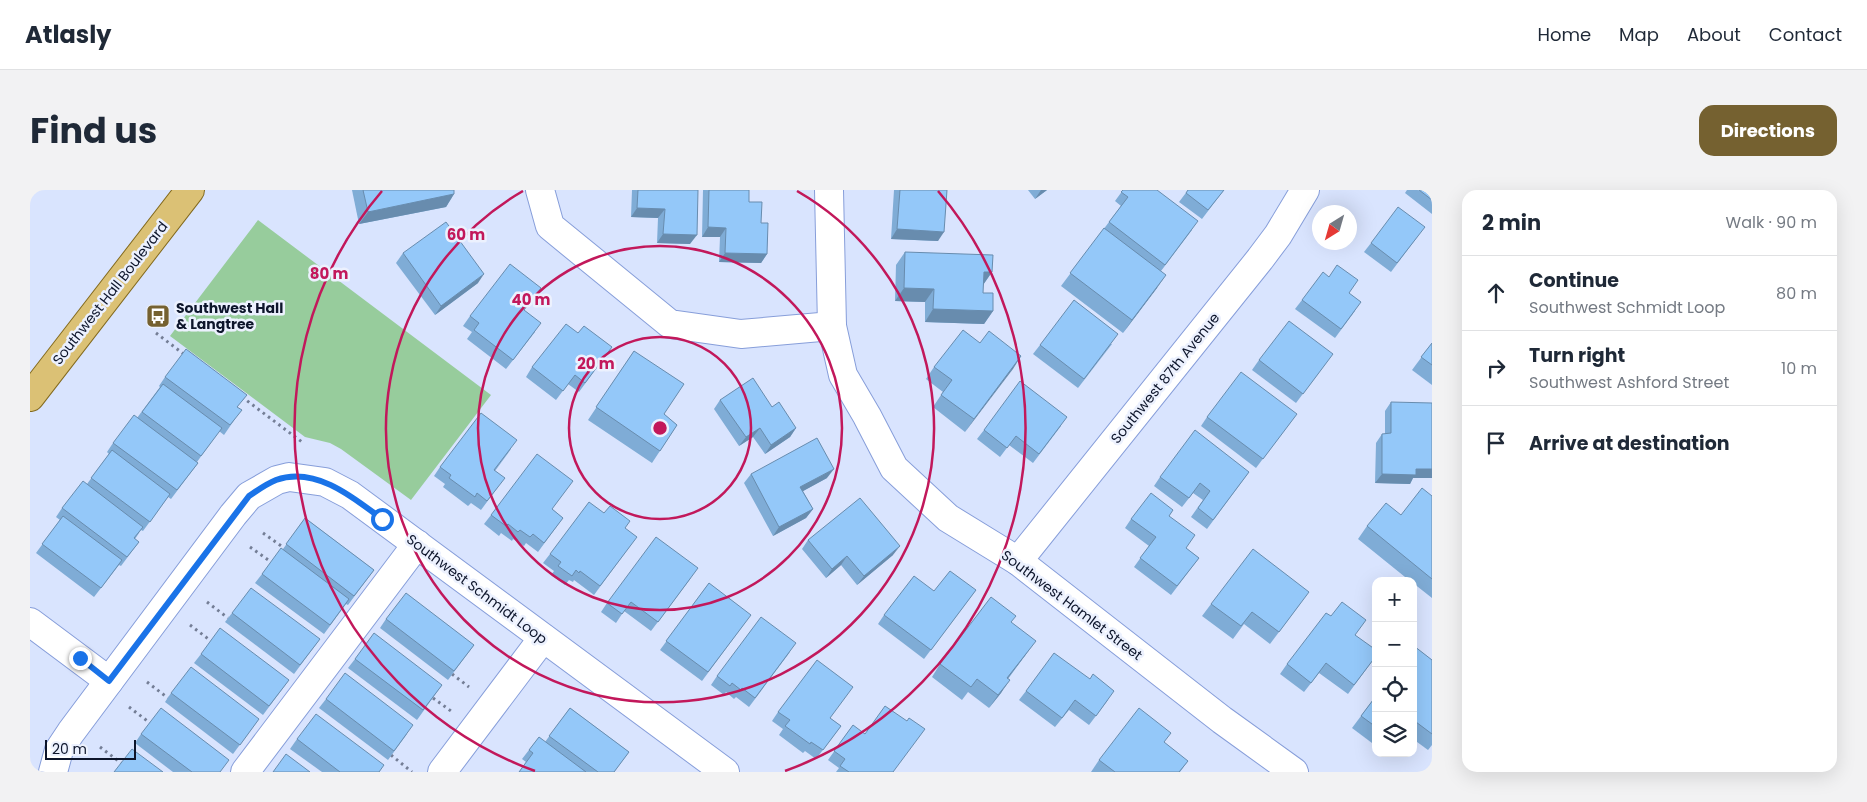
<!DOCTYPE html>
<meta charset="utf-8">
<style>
:root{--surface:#fff;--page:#f2f2f3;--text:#1f2937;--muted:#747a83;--line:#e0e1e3;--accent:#756130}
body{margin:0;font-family:Poppins,sans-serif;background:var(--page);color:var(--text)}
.controls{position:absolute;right:15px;bottom:15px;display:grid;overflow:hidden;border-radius:10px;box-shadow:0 5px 20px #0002}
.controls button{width:45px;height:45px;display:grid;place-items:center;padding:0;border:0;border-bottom:1px solid var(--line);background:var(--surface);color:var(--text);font:25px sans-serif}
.compass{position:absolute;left:1282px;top:15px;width:45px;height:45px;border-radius:50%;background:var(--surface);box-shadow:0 5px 20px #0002;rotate:217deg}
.scale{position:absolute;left:15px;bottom:12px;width:91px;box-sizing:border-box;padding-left:5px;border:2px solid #0d152b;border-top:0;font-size:14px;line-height:18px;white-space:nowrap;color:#0d152b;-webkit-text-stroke:4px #ecf1fe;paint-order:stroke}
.stop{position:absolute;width:15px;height:15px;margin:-11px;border:4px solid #1a73e8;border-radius:50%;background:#fff}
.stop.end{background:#1a73e8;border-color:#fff;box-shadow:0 1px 5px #0008}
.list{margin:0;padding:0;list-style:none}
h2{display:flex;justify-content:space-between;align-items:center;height:65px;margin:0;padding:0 20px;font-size:21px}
h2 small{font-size:16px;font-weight:400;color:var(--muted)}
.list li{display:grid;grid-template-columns:32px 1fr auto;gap:15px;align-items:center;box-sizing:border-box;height:75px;padding:0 20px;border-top:1px solid var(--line)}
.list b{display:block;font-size:19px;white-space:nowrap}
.list p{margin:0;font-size:16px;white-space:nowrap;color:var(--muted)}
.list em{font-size:16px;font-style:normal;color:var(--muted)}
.icon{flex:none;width:28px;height:28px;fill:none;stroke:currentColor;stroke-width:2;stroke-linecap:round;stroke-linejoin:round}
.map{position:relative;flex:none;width:1402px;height:582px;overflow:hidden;border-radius:15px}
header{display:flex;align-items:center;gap:30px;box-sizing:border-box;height:70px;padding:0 25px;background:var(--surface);border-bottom:1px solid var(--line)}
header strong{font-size:24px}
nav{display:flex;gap:28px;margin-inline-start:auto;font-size:18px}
.intro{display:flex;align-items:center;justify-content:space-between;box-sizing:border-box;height:120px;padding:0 30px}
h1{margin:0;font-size:35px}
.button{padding:12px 22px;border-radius:15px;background:var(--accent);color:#fff;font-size:18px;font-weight:700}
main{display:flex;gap:30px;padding:0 30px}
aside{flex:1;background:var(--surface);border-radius:15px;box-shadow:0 5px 20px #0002}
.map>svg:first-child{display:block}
.green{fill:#97cc9c}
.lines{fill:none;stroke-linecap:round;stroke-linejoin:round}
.minor-casing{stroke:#879eda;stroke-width:30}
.major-casing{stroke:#836a1f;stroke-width:30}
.path{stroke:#747e96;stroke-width:3;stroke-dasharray:2.5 4;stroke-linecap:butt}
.minor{stroke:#fff;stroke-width:28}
.major{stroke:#dbc175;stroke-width:28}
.wall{fill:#7facd6}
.shaded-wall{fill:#688cae}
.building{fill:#94c8f9;stroke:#688cae}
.route{stroke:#1a73e8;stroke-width:6}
.ring{fill:none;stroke:#c2185b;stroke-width:2.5}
.labels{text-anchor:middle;stroke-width:5;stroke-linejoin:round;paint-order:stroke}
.street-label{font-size:14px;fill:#0d152b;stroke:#ecf1fe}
.poi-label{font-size:14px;font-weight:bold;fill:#0d152b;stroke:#ecf1fe;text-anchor:start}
.centre{fill:#c2185b;stroke:#ecf1fe;stroke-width:2.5}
.ring-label{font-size:15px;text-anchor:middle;font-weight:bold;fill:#c2185b;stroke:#ecf1fe;stroke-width:5;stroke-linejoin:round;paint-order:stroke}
</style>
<header>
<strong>Atlasly</strong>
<nav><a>Home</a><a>Map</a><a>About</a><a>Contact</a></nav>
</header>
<div class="intro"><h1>Find us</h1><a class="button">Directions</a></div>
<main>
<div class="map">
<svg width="1402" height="582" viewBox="0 0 1402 582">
<rect width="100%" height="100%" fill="#d9e4fe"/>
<path class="green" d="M228 30 461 205 381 310 311 259 300 253 275 247 140 146Z"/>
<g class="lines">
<g class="minor-casing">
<g id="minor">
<path d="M510 0 520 36 640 134 711 144 802 136"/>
<path d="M799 0 802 136 813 185 837 226 864 278 918 328 988 371 1192 530 1264 582"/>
<path d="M988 371 1230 69 1248 45 1275 0"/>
<path d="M0 432 79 491"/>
<path d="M23 582 29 560 41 542 203 325 219 306 247 290 259 287 295 292 320 305 695 582"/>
<path d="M215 582 387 354"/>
<path d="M412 582 513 448"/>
</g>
</g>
<g class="major-casing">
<path id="major" d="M0 207 160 0"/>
</g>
<g class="path">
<path d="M126 143 155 165"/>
<path d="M212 207 272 252"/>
<path d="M233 343 254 358"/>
<path d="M220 357 241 372"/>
<path d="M177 412 198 428"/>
<path d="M160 435 181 451"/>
<path d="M422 484 439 497"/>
<path d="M117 492 138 508"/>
<path d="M403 508 421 521"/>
<path d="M99 517 120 533"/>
<path d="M70 557 91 573"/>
<path d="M361 565 382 582"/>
</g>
<use href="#minor" class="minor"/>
<use href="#major" class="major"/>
</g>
<g class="wall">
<path d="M322 0H424V4L416 17 329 34Z"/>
<path d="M602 0H668L660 54 627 53 628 28 601 27Z"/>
<path d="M673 0H719V12L731 33 737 64 731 73 689 72 690 47H672Z"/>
<path d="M864 0H917L908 51 861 49Z"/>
<path d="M998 0H1017L1005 9Z"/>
<path d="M1093 0 1162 40 1131 81 1127 98 1093 143 1031 96 1091 16 1085 11Z"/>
<path d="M1157 0H1194L1172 29 1149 12 1158 0Z"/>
<path d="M1377 0H1402V24L1375 3Z"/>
<path d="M1388 46 1361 82 1334 62 1341 53Z"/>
<path d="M875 62 962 82 953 95V103L963 121 954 134 895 132V112L865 111 866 75Z"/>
<path d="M373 63 448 93 405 125 366 73Z"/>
<path d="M1319 103 1325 121 1305 148 1265 119 1272 110Z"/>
<path d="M494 120 505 142 476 179 437 149 442 142 433 136 440 126Z"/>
<path d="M548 143 582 157 549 202 538 194 526 210 496 187 502 177Z"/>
<path d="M950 153 991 166 935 242 903 217 913 202 896 189 904 177Z"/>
<path d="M1402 153V195L1382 180Z"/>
<path d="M1082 154 1048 198 1003 164 1010 155Z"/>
<path d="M604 161 634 224 647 235 622 273 558 230Z"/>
<path d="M1229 170 1296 173 1266 213 1222 180Z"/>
<path d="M135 187 208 217 205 229 194 245 189 241 167 272 168 273 141 309 138 307 113 341 111 340 105 349 109 352 91 376 89 375 64 407 6 363 30 330 26 327 32 318 57 294 79 264 77 262 83 253 107 228 130 197 129 196Z"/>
<path d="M690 210 766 238 760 247 735 264 723 247 709 256 684 219Z"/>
<path d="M1361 212 1383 288 1380 294 1345 293 1346 253 1352 244H1355V221Z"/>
<path d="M1177 227 1260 233 1226 278 1171 236Z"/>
<path d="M1031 236 1003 273 979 255 970 267 947 249 954 240Z"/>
<path d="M481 259 465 281 468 297 451 320 441 313 438 316 413 297 415 294 404 286 410 277Z"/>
<path d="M1219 282 1177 339 1161 327 1173 310 1163 303 1152 317 1124 296 1130 287Z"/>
<path d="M721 284 797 288 773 301 783 319 776 328 743 346 714 293Z"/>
<path d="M1402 306V408L1383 393V391H1380L1328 349 1337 336 1371 325Z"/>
<path d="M522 319 533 328 508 362 496 353 494 356 483 349 482 351 471 343 469 346 454 334 461 325Z"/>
<path d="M1139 326 1156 358 1169 368 1141 405 1104 377 1119 356 1095 338 1101 329Z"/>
<path d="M275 328 344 380 318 415 316 414 294 444 225 393 232 384 253 359Z"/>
<path d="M595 338 600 356 564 405 544 390 543 392 539 390 535 395 521 385 524 381 513 373 520 364Z"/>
<path d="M778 350 863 365 827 395 811 375 796 388 772 359Z"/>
<path d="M661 388 621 441 594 421 586 433 571 422 577 413Z"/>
<path d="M679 393 714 434 672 491 630 460Z"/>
<path d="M946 400 894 469 848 434 854 425 904 401Z"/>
<path d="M1181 414H1270L1240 454 1214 434 1203 449 1172 426Z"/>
<path d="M202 423 290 449 264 484 195 432Z"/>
<path d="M356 429 444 455 418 490 350 438Z"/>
<path d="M981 432 997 463 978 489 971 503 959 518 938 502 932 510 902 487 910 474Z"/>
<path d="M1325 445 1346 466 1318 504 1289 483 1274 502 1250 484 1257 474Z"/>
<path d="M1383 456 1402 470V555L1398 560 1383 549Z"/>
<path d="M760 462 719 517 706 507 704 509 696 502 694 505 681 495 687 486Z"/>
<path d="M171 464 259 490 233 525 164 473Z"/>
<path d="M325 469 412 495 387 530 318 478Z"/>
<path d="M996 501 1078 510 1059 535 1039 520 1025 537 989 510Z"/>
<path d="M141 503 229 529 203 564 135 512Z"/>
<path d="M1346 506V556L1322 538Z"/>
<path d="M296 509 377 544 358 570 289 518Z"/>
<path d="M540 518 599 562 584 582H489L496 572 492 569 509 547 515 552Z"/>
<path d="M748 522 800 528 811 536 786 569 775 561 773 563 749 545 753 539 742 531Z"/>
<path d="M823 535 864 582H806L809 578 798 570Z"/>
<path d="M111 544 190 582H143L105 553Z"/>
<path d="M267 549 350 582H292L260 559Z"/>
<path d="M1355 563H1363L1360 567Z"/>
<path d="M1069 570 1158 571 1150 582H1061Z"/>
</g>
<g class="shaded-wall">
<path d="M1011 0H1017L1005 9Z"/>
<path d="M424 4 416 17 329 34 338 22Z"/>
<path d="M607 18 635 19 628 28 601 27Z"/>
<path d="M678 37 696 38 690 47H672Z"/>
<path d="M867 39 914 42 908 51 861 49Z"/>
<path d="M633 44 667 45 660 54 627 53Z"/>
<path d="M695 63 737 64 731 73 689 72Z"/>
<path d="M954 82H962L953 95Z"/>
<path d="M454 84 448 93 405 125 411 116Z"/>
<path d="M1136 85 1127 98 1093 143 1102 130Z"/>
<path d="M874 98 904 99 895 112 865 111Z"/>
<path d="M903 119 963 121 954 134 895 132Z"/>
<path d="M991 166 983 179 935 242 944 229Z"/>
<path d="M730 238 723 247 709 256 716 247Z"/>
<path d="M766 238 760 247 735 264 741 255Z"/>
<path d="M804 279 797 288 764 306 770 297Z"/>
<path d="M1386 279H1402V288H1383L1380 294 1345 293 1352 284Z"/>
<path d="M783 319 776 328 743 346 749 337Z"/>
<path d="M870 356 863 365 827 395 834 386Z"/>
<path d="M817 366 811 375 796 388 802 379Z"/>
<path d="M1006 451 997 463 968 501 977 488Z"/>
<path d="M980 490 971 503 959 518 968 505Z"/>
</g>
<g class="building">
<path d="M333 0H424V4L338 22Z"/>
<path d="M608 0H668L667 45 633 44 635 19 607 18Z"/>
<path d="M679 0H719V12H732L731 33H738L737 64 695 63 696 38 678 37Z"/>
<path d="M870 0H917L914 42 867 39Z"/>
<path d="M1093 0H1127L1168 31 1135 75 1079 32 1098 7 1091 2Z"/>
<path d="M1158 0H1194L1178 20 1156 3Z"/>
<path d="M1389 0H1402V10Z"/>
<path d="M1368 17 1395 37 1367 73 1341 53Z"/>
<path d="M416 32 454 84 411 116 373 63Z"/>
<path d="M1074 38 1136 85 1102 130 1040 83Z"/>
<path d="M875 62 963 65 962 82H954L953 103H963V121L903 119 904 99 874 98Z"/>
<path d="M480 74 511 98 494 120 511 133 483 170 444 140 449 133 440 126Z"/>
<path d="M1307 75 1328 90 1319 103 1331 112 1311 139 1272 110 1293 82 1299 87Z"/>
<path d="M1044 110 1088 144 1054 189 1010 155Z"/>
<path d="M1259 131 1303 164 1273 204 1229 170Z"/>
<path d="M536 134 548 143 554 136 582 157 555 193 545 185 533 201 502 177Z"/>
<path d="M933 140 950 153 959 141 991 166 944 229 911 205 922 190 904 177Z"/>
<path d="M1402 153V175L1391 167Z"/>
<path d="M156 159 217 205 207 217 212 220 200 235 135 187Z"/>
<path d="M604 161 654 194 634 224 647 235 630 261 566 217Z"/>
<path d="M1211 182 1267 224 1233 269 1177 227Z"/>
<path d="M723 188 742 217 749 212 766 238 741 255 730 238 716 247 690 210Z"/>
<path d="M990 191 1037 227 1009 264 986 246 977 258 954 240Z"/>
<path d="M133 194 192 238 171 266 112 222Z"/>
<path d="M1361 212 1402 213V279H1386V285L1352 284V244L1361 243Z"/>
<path d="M451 223 487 250 464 280 475 288 457 311 447 303 445 307 419 288 421 285 410 277Z"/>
<path d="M104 225 168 273 147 300 83 253Z"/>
<path d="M1165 240 1219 282 1183 330 1168 318 1180 301 1170 293 1159 308 1130 287Z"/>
<path d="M787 248 804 279 770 297 783 319 749 337 721 284Z"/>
<path d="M82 260 140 304 120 332 61 288Z"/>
<path d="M507 264 543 291 522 319 533 328 514 353 503 344 500 347 490 340 488 342 478 334 476 336 461 325Z"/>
<path d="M53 291 113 337 104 348 109 352 97 367 32 318Z"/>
<path d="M1392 298 1402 306V389L1337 336 1356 313 1371 325Z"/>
<path d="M1121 303 1143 320 1139 326 1165 345 1156 358 1169 368 1147 396 1110 368 1126 347 1101 329Z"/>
<path d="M830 308 870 356 834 386 817 366 802 379 778 350Z"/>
<path d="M559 312 574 323 580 316 600 331 595 338 607 347 570 396 550 381 549 383 546 380 542 386 528 376 531 372 520 364Z"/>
<path d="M33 326 92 370 71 398 12 354Z"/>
<path d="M275 328 344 380 324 406 256 354Z"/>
<path d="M626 347 668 378 628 432 601 412 592 424 577 413Z"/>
<path d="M251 358 319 409 300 435 232 384Z"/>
<path d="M1223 359 1279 402 1249 442 1222 422 1211 436 1181 414Z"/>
<path d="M920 381 946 400 901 460 854 425 884 386 904 401Z"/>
<path d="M679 393 721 425 678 482 636 451Z"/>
<path d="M221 398 290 449 270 475 202 423Z"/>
<path d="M376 403 444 455 424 481 356 429Z"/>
<path d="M961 407 986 426 981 432 1006 451 977 488 980 490 968 505 947 489 941 497 910 474Z"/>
<path d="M1312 412 1336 430 1325 445 1346 460V466L1324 495 1296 473 1281 493 1257 474 1296 423 1301 426Z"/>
<path d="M731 427 766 453 725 508 712 498 711 500 702 493 700 496 687 486Z"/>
<path d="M190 438 259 490 239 516 171 464Z"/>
<path d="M344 443 412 495 393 520 325 469Z"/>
<path d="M1383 456H1384L1402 470V544L1386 532 1383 535Z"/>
<path d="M1024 463 1060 489 1063 484 1084 501 1066 526 1045 510 1032 528 996 501Z"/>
<path d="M787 470 823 497 800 528 811 536 793 560 781 552 780 554 755 536 760 530 748 522Z"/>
<path d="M161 477 229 529 210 555 141 503Z"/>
<path d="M315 483 383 535 364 561 296 509Z"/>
<path d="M1346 506V537L1331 526Z"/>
<path d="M855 516 877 531 879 528 895 539 863 582H819L810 576 815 569 804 561 823 535 835 544Z"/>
<path d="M131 518 199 570 190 582H162L111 544Z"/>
<path d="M540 518 599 562 584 582H568L519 546Z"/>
<path d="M1109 518 1141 543 1134 552 1158 571 1149 582H1085L1069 570Z"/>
<path d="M286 524 354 575 349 582H310L267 549Z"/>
<path d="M509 547 556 582H489L503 563 499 560Z"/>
<path d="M102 559 133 582H84Z"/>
<path d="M256 564 280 582H243Z"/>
</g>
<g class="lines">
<path class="route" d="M50 468 79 491 219 306C228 300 236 294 246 290 285 276 323 307 352 329"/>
</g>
<g class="ring">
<circle cx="630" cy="238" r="91"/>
<circle cx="630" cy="238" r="182"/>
<path d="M767 1A274 274 0 1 1 493 1"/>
<path d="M505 581A365 365 0 0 1 352 1M908 1A365 365 0 0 1 755 581"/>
</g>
<defs>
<g id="bus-square" transform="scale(1.25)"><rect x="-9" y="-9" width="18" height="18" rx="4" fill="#756130" stroke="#ecf1fe"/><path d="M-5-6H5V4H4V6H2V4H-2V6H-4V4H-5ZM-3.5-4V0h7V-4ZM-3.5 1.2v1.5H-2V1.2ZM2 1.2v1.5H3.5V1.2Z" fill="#fff"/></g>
</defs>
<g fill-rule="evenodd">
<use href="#bus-square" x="128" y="126"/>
</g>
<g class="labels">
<g class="street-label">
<text transform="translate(80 103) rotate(-52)" y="5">Southwest Hall Boulevard</text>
<text transform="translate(1135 188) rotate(-51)" y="5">Southwest 87th Avenue</text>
<text transform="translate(447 399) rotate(37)" y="5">Southwest Schmidt Loop</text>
<text transform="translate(1042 415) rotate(37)" y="5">Southwest Hamlet Street</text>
</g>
<g class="poi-label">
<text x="146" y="123">Southwest Hall<tspan x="146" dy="16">&amp; Langtree</tspan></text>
</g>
</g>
<circle cx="630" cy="238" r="8" class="centre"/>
<g class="ring-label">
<text x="436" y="50">60 m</text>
<text x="299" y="89">80 m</text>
<text x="501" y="115">40 m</text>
<text x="566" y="179">20 m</text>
</g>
</svg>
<div class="controls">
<button>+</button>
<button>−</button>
<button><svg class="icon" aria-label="locate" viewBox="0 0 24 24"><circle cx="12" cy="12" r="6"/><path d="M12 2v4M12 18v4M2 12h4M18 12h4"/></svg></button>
<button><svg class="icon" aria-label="layers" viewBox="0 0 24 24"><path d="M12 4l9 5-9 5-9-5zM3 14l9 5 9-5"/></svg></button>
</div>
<svg class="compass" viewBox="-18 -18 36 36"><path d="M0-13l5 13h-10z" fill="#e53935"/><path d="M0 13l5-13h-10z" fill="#747a83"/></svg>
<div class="scale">20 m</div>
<div class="stop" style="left:352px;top:329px"></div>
<div class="stop end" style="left:50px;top:468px"></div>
</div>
<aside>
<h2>2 min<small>Walk · 90 m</small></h2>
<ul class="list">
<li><svg class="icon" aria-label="ahead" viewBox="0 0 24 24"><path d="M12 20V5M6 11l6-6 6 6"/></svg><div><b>Continue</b><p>Southwest Schmidt Loop</p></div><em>80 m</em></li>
<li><svg class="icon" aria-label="right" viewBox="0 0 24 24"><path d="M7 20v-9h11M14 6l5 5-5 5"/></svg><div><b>Turn right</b><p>Southwest Ashford Street</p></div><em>10 m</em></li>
<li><svg class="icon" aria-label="arrive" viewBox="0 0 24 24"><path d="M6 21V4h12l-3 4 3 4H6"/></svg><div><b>Arrive at destination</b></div></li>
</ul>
</aside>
</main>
